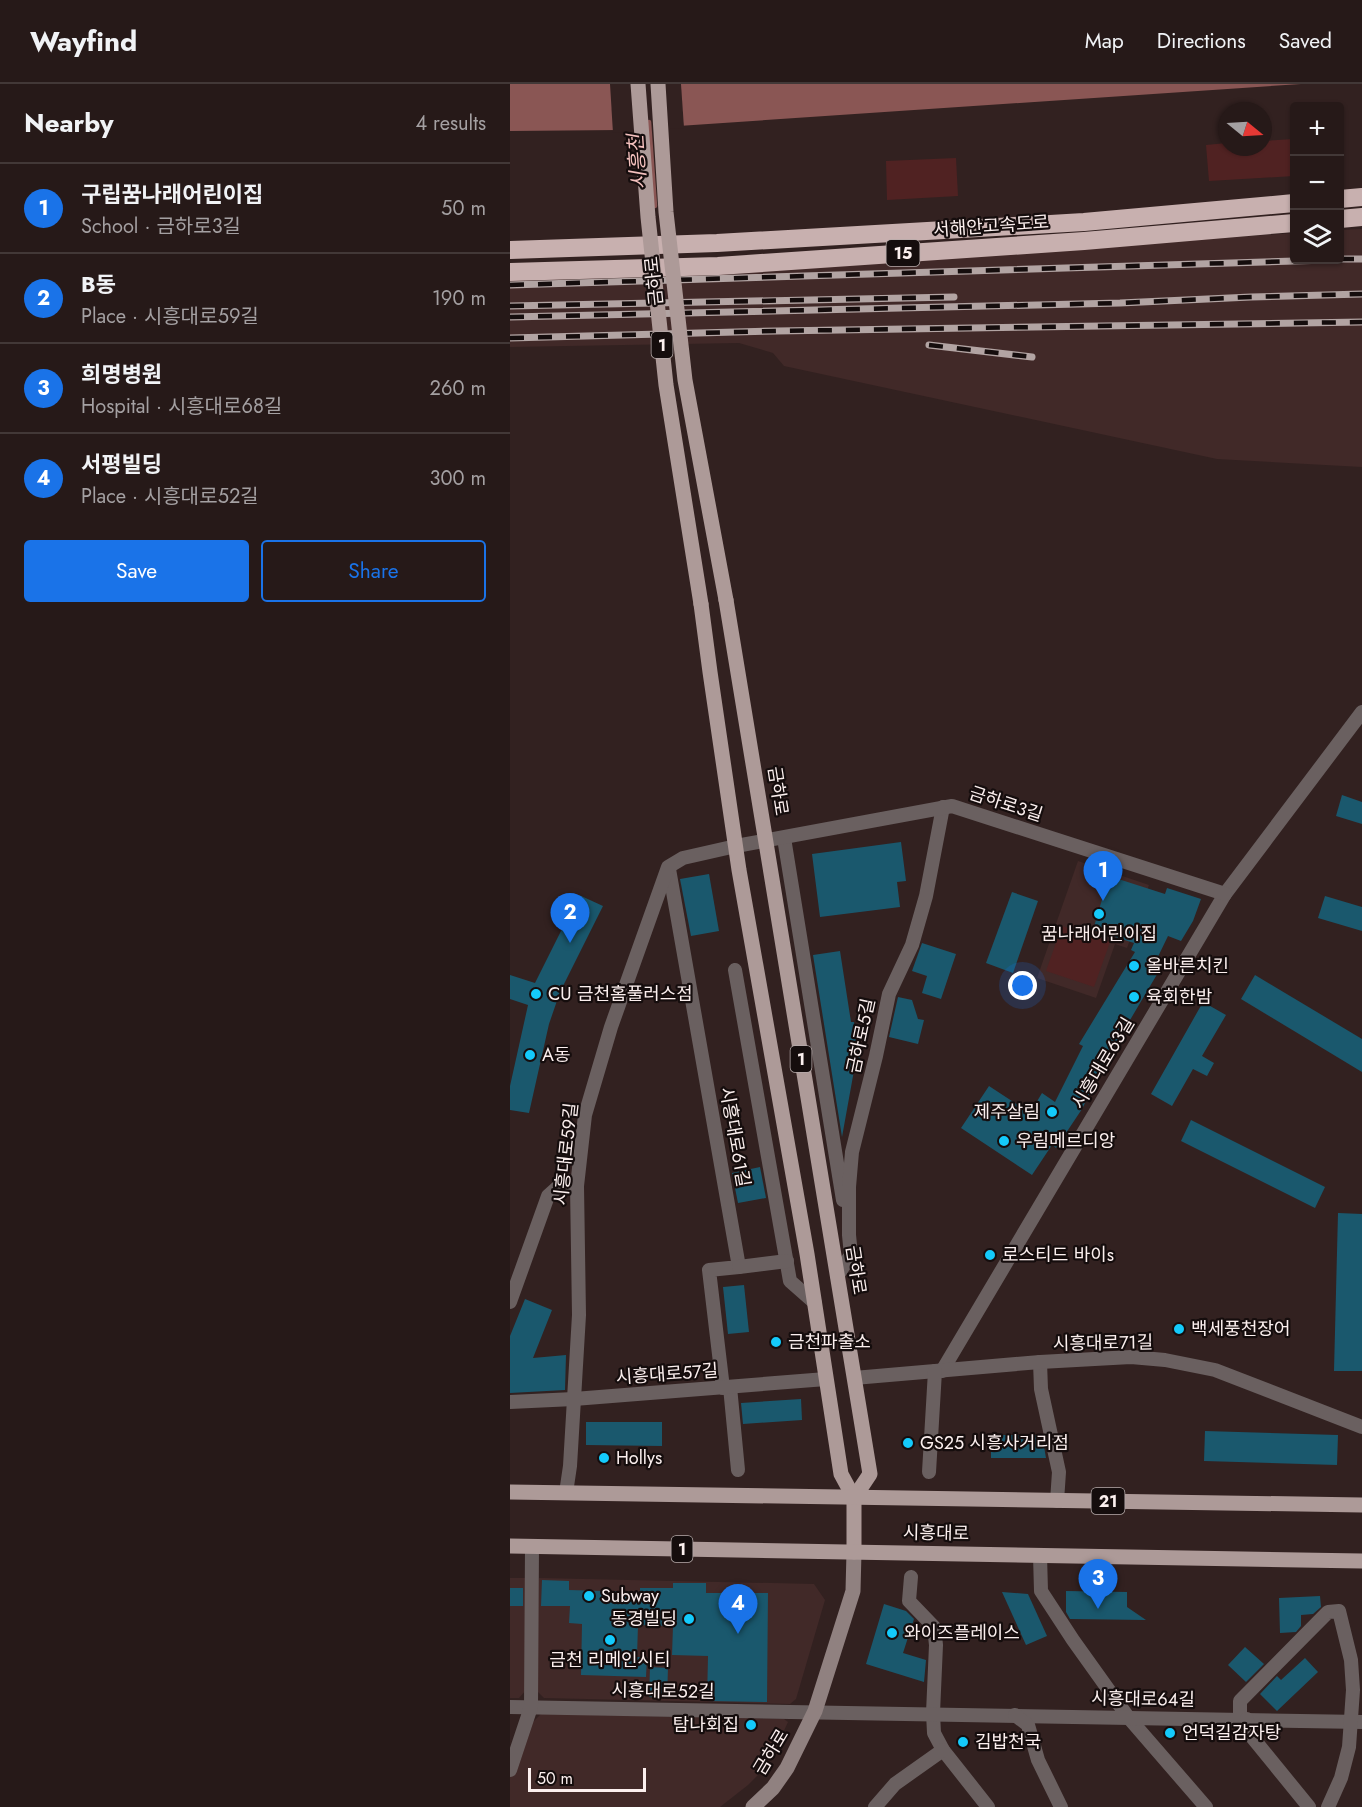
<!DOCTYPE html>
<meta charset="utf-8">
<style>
:root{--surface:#261918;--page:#2e2221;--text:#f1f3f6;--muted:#a4a0a2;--line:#423837;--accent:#1a73e8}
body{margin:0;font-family:Jost,"Noto Sans KR",sans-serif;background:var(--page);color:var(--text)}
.controls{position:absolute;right:18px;top:18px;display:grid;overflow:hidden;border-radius:6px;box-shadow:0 2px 4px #0004}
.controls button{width:54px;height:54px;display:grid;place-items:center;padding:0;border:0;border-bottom:2px solid var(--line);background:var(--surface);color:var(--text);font:30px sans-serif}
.compass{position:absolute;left:708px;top:18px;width:54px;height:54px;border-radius:50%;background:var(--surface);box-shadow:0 2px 4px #0004;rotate:108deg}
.scale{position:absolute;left:18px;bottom:15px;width:118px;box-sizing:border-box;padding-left:6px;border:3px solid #fbefee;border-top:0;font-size:16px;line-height:21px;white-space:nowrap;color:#fbefee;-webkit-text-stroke:4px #150d0d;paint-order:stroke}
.you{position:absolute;left:513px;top:902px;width:21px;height:21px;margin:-15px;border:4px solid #fff;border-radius:50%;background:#1a73e8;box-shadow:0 0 0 9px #1a73e833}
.badge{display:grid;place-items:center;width:39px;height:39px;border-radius:50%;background:var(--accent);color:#fff;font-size:20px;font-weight:700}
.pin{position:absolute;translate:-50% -50px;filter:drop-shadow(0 2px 3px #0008)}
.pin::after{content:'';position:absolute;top:32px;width:21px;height:18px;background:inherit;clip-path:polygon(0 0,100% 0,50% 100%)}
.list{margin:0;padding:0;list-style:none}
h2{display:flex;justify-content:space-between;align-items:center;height:78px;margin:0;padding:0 24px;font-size:26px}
h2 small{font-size:20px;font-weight:400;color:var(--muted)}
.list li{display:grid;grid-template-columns:39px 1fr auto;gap:18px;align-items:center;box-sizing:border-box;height:90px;padding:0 24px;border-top:2px solid var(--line)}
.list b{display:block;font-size:22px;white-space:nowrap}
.list p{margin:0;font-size:20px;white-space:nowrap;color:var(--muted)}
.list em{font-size:20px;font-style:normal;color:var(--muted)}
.actions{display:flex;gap:12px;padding:18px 24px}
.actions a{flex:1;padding:14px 0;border:2px solid var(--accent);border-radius:6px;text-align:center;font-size:21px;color:var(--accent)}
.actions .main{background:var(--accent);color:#fff}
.icon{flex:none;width:33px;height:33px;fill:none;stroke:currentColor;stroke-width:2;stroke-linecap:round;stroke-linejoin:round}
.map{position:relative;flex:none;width:852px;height:1723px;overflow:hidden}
header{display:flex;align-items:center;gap:36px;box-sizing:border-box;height:84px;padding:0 30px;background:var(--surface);border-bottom:2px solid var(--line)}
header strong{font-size:28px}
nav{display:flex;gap:33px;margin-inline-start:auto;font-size:21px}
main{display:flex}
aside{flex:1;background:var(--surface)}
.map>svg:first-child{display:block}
.built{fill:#412928}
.green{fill:#502222}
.water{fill:#8a5654}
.pier{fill:#322120}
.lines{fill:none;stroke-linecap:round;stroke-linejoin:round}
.stream{stroke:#8a5654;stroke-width:4.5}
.building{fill:#1a586d}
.street{stroke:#6a6060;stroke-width:14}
.secondary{stroke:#908180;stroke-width:15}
.primary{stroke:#ad9a98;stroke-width:15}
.highway{stroke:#c8b0af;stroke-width:18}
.rail-casing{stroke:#b2a4a3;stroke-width:7}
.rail{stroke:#150d0d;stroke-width:4.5;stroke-dasharray:14;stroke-linecap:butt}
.primary-bridge{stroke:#ad9a98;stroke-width:15}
.poi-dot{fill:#14cafb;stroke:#150d0d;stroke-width:2}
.labels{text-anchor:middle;stroke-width:4.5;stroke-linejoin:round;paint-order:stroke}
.shield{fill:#150d0d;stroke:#b6abaa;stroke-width:1.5}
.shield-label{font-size:16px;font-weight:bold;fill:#fbefee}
.street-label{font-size:18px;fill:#fbefee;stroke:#150d0d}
.poi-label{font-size:18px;fill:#fbefee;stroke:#150d0d;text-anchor:start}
.water-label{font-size:20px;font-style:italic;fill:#f5c1be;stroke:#150d0d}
</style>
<header>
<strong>Wayfind</strong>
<nav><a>Map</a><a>Directions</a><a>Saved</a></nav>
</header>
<main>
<aside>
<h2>Nearby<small>4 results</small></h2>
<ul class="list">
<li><span class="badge">1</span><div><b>구립꿈나래어린이집</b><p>School · 금하로3길</p></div><em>50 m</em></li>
<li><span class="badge">2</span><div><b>B동</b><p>Place · 시흥대로59길</p></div><em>190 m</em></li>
<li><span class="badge">3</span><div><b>희명병원</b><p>Hospital · 시흥대로68길</p></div><em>260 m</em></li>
<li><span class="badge">4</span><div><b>서평빌딩</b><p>Place · 시흥대로52길</p></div><em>300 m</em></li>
</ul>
<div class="actions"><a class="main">Save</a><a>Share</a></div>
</aside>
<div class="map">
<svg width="852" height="1723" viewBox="0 0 852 1723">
<rect width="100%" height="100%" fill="#322120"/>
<g class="built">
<path d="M852 145V383L707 375 274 282 263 269 229 259 0 263V181L629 160 784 149V176H830V146Z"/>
<path d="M568 777 639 801 617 864 605 860 586 914 527 894Z"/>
<path d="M0 1494H18L16 1606 9 1614H0Z"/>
<path d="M29 1494 304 1500 315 1516 286 1615 280 1620 34 1614 26 1606Z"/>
<path d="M31 1630 274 1635 278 1638 263 1670 251 1688 238 1701 210 1723H0V1681L23 1638Z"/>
</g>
<g class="green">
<path d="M784 55V92L699 97 696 61 717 59V63H753V57Z"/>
<path d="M446 74 448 112 377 116 376 77Z"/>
<path d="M552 842 600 858 584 903 536 887Z"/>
</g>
<path class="water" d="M0 0H791L109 46 0 47Z"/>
<path class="pier" d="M100 0H171L174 44 103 49Z"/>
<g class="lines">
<path class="stream" d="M139 38 145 122"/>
</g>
<g class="building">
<path d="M832 711 852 718V740L826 732Z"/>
<path d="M391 758 396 797 387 798 390 823 310 833 302 770Z"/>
<path d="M199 790 209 847 181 852 170 795Z"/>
<path d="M599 792 655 810 657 804 691 815 683 837 671 857 658 852 643 883 649 887 597 975 572 1025 546 1064 542 1061 522 1091 451 1044 479 1002 520 1029 532 1009 545 1018 573 962 569 960 625 868 621 866 624 859 583 846Z"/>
<path d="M502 808 528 817 503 889 476 879Z"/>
<path d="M69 811 93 822 50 908 39 940 19 1029 0 1026V1002L18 921 0 915V891L25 899Z"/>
<path d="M815 812 852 823V847L808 834Z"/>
<path d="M412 859 446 870 431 915 412 909 417 892 402 887Z"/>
<path d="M330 867 341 938H344L351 980 345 981 332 1053 303 871Z"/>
<path d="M745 891 852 955V988L731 915Z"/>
<path d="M388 913 402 916 408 935 414 936 408 960 379 953Z"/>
<path d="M693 918 716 931 692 972 704 979 697 992 683 985 662 1022 641 1010Z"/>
<path d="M681 1036 815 1103 805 1124 671 1057Z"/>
<path d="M250 1083 256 1114 228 1119 222 1089Z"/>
<path d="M828 1129 852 1130V1287H824Z"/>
<path d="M234 1201 239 1248 218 1250 213 1203Z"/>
<path d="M15 1215 42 1226 23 1274 56 1271 55 1306 0 1309V1252Z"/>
<path d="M291 1315 292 1336 233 1340 231 1319Z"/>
<path d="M76 1338H152V1362L76 1361Z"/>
<path d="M695 1347 828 1351 827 1381 694 1377Z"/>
<path d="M481 1351H532L536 1374H481Z"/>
<path d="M32 1496 59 1497V1506L130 1508V1504H163V1499H196V1509H258L257 1618 197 1617 198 1572 162 1571 163 1542 128 1541 127 1573H137L136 1593 71 1591 72 1540 59 1539 60 1522H31Z"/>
<rect x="0" y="1504" width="13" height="18"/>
<path d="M556 1507 617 1508V1523L636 1536 560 1535 556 1528Z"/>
<path d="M492 1508 518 1510 537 1552 516 1561Z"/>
<path d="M810 1512 811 1523 803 1530 791 1531V1542L786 1548 770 1549 769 1514Z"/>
<path d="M374 1520 396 1527 404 1535 393 1569 416 1576 414 1598 356 1580Z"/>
<path d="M735 1563 754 1580 736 1598 718 1581Z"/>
<path d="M795 1574 808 1588 767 1627 750 1610 767 1592 771 1596Z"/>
<path d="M140 1583 158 1584 157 1614 139 1613Z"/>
</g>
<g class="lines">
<g class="street">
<path d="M274 754 333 1116"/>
<path d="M159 785 229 1183 199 1186 213 1304"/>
<path d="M225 886 280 1197 305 1219"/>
<path d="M229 1183 277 1177"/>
<path d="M327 1192 341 1171 339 1151V1103L342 1068 366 972 379 910 402 861 416 812 433 723"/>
<path d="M0 1218 38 1112 48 1103 67 1102"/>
<path d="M530 1278 531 1305 549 1388 547 1417"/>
<path d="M432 1287 715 810 852 628"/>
<path d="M344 1294 530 1278 621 1273 655 1276 705 1286 852 1343"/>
<path d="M220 1303 228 1386"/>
<path d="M0 1318 64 1315 316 1295"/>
<path d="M419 1388 425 1287"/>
<path d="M56 1409 60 1382 69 1231 67 1102 75 1031 101 943 158 783 173 774 226 762 442 722 715 810"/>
<path d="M530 1471 531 1507 563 1556 618 1633 696 1723"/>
<path d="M401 1493 399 1517 424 1543 426 1561 423 1629 424 1649 433 1666 478 1723"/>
<path d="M0 1623 852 1638"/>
<path d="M505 1631 518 1641 528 1676 551 1723"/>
<path d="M730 1635V1617L818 1528 829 1527 841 1576 843 1606 839 1663 831 1694 818 1723"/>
<path d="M737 1635 738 1648 799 1723"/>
<path d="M0 1686 21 1623 22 1463"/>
<path d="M365 1723 385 1700 433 1666"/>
</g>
<path class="secondary" d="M243 1723 263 1704 277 1684 305 1627 343 1507 344 1468"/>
<g class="primary">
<path d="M216 516 360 1390 344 1414"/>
<path d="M191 520 200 588 229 786 297 1170 331 1390 344 1414V1468"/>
<path d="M0 1408 852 1421"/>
<path d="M0 1462 852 1477"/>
</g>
<g class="highway">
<path d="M830 115 852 113"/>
<path d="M830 135 852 133"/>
<path d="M0 166 207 159 574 138 784 119"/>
<path d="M0 188 208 182 574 157 784 139"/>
</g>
<g class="rail-casing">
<g id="rail">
<path d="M830 175H852"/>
<path d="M0 201 818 176"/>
<path d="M0 222 444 213"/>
<path d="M0 233 610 219 741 213 852 210"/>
<path d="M0 254 266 247 852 238"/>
<path d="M419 261 522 273"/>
</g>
</g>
<use href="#rail" class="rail"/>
<g class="primary-bridge">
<path d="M128 0 138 133 156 301 191 520"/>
<path d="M148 0 156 128 175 296 216 516"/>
</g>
</g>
<g class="poi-dot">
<circle cx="589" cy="830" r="6"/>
<circle cx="624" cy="882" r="6"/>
<circle cx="26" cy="910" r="6"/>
<circle cx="624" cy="913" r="6"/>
<circle cx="20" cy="971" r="6"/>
<circle cx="542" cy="1028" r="6"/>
<circle cx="494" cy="1057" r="6"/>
<circle cx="480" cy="1171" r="6"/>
<circle cx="669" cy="1245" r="6"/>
<circle cx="266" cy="1258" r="6"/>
<circle cx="398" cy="1359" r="6"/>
<circle cx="94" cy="1374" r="6"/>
<circle cx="79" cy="1512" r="6"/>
<circle cx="179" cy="1535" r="6"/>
<circle cx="382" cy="1549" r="6"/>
<circle cx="100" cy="1556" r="6"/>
<circle cx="241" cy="1641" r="6"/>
<circle cx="660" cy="1649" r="6"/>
<circle cx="453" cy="1658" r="6"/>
</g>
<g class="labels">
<g class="shield">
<rect x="376.5" y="156" width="33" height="26" rx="4.5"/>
<rect x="141.5" y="248" width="21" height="26" rx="4.5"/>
<rect x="280.5" y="962" width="21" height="26" rx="4.5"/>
<rect x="581.5" y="1404" width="33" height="26" rx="4.5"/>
<rect x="161.5" y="1452" width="21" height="26" rx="4.5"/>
</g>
<g class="shield-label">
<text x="393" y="175">15</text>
<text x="152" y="267">1</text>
<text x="291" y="981">1</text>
<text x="598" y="1423">21</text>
<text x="172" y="1471">1</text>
</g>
<g class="street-label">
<text transform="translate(481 142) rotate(-4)" y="6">서해안고속도로</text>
<text transform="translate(144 197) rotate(-96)" y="6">금하로</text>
<text transform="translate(268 707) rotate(81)" y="6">금하로</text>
<text transform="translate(496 720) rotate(18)" y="6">금하로3길</text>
<text transform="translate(351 952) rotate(-78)" y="6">금하로5길</text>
<text transform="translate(593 979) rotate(-59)" y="6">시흥대로63길</text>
<text transform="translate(225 1053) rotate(80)" y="6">시흥대로61길</text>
<text transform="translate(56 1070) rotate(-84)" y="6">시흥대로59길</text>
<text transform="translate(346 1186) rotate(81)" y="6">금하로</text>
<text transform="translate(593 1259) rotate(-1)" y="6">시흥대로71길</text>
<text transform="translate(157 1290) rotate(-4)" y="6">시흥대로57길</text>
<text transform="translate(426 1449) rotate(1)" y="6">시흥대로</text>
<text transform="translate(153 1607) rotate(1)" y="6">시흥대로52길</text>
<text transform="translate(633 1615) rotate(1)" y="6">시흥대로64길</text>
<text transform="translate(261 1668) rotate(-59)" y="6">금하로</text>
</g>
<g class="poi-label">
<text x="589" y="856" text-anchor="middle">꿈나래어린이집</text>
<text x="636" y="888">올바른치킨</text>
<text x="38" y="916">CU 금천홈풀러스점</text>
<text x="636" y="919">육회한밤</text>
<text x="32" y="977">A동</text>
<text x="530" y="1034" text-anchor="end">제주살림</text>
<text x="506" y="1063">우림메르디앙</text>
<text x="492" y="1177">로스티드 바이s</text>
<text x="681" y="1251">백세풍천장어</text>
<text x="278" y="1264">금천파출소</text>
<text x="410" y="1365">GS25 시흥사거리점</text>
<text x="106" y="1380">Hollys</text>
<text x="91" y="1518">Subway</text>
<text x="167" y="1541" text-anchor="end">동경빌딩</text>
<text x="394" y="1555">와이즈플레이스</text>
<text x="100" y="1582" text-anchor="middle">금천 리메인시티</text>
<text x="229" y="1647" text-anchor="end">탐나회집</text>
<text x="672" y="1655">언덕길감자탕</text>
<text x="465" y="1664">김밥천국</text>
</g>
<g class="water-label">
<text transform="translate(127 78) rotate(-94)" y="7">시흥천</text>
</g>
</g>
</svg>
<div class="controls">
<button>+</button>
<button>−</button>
<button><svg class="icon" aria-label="layers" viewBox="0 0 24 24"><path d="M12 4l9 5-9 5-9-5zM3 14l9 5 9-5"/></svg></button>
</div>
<svg class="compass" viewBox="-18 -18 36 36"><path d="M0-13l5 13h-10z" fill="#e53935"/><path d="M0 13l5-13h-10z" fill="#a4a0a2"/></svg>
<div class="scale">50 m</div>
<div class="you"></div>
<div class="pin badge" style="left:593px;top:817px">1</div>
<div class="pin badge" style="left:60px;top:859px">2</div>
<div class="pin badge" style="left:588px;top:1525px">3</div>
<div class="pin badge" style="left:228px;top:1550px">4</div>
</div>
</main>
